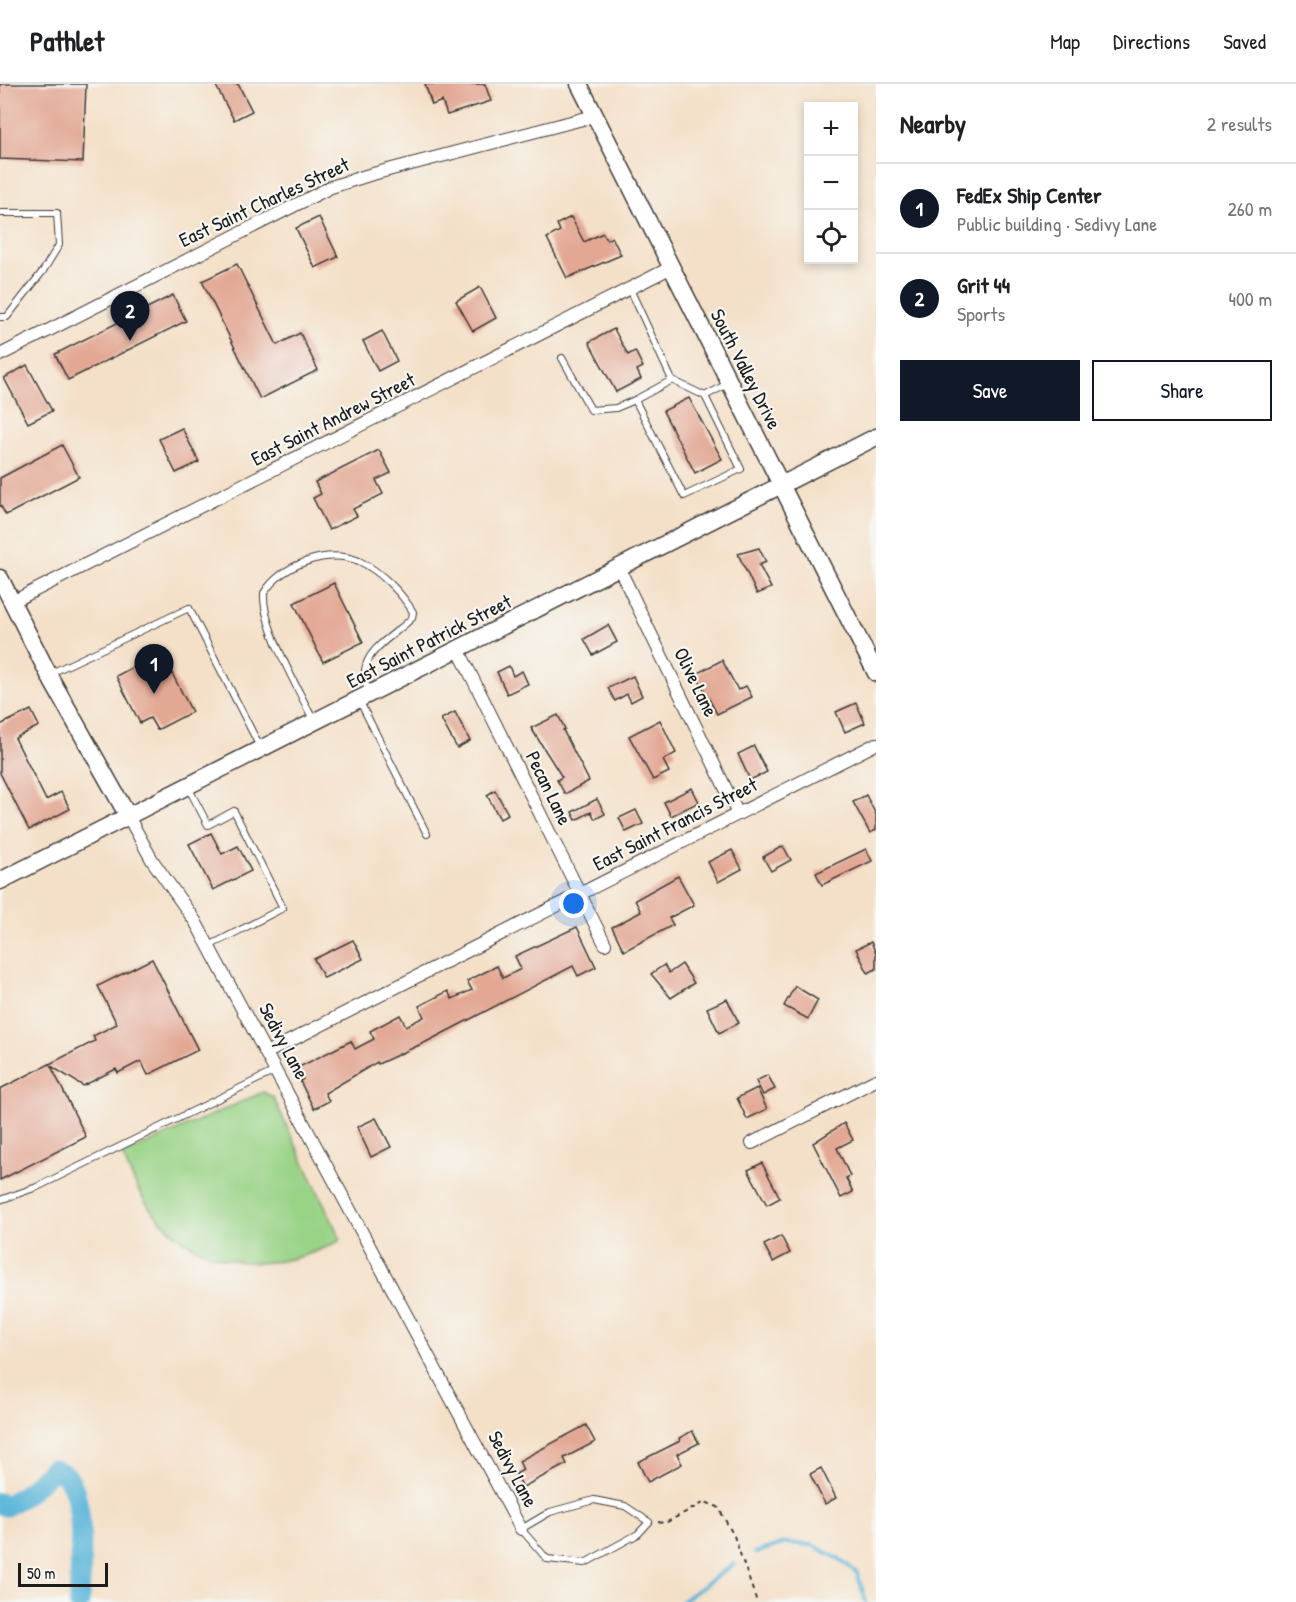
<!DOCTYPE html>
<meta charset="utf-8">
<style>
:root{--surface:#fff;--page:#f2f2f2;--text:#202124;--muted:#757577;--line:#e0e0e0;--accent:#111827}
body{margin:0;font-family:"Patrick Hand",sans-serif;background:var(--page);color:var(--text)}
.controls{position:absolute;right:18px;top:18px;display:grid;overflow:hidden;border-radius:0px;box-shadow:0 3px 9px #0003}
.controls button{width:54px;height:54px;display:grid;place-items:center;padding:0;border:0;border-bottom:2px solid var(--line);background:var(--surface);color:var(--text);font:30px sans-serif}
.scale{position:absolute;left:18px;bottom:15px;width:90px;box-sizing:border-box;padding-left:6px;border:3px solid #1c1c1c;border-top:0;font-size:16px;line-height:21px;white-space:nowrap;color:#1c1c1c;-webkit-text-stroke:4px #f6f6f2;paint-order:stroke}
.you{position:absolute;left:574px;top:820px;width:21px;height:21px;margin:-15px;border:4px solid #fff;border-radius:50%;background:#1a73e8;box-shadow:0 0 0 9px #1a73e833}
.badge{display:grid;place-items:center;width:39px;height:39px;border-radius:50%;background:var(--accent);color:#fff;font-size:20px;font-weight:700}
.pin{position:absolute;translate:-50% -50px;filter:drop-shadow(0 2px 3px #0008)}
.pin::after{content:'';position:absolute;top:32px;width:21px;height:18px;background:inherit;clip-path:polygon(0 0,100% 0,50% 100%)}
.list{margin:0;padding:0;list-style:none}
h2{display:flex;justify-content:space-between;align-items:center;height:78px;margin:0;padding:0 24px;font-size:26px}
h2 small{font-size:20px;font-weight:400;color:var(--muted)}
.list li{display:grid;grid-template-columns:39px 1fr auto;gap:18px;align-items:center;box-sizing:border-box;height:90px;padding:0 24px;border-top:2px solid var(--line)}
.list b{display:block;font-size:22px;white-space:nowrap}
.list p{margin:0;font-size:20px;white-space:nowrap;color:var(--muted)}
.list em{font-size:20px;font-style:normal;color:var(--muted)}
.actions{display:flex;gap:12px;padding:18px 24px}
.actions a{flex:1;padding:14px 0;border:2px solid var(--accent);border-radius:0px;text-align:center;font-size:21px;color:var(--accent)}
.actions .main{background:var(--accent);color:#fff}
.icon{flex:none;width:33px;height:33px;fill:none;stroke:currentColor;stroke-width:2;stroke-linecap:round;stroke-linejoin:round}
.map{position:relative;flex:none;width:876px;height:1518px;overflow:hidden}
header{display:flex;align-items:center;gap:36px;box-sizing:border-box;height:84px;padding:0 30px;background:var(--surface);border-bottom:2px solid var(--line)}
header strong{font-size:28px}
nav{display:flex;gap:33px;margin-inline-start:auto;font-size:21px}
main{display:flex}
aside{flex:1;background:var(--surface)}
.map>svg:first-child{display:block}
.garden{fill:#99d386;stroke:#5a7851;stroke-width:1.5}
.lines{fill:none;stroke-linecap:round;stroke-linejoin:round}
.stream{stroke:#5bb6d9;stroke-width:4}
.river{stroke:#5bb6d9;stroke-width:21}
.building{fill:#e3a894}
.lane-casing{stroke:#3c3936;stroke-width:8}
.street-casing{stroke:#3c3936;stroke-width:14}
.secondary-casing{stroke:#3c3936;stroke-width:19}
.path{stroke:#3c3936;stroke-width:2;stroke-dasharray:4.5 4.5;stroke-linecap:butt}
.lane{stroke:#fff;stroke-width:6}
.street{stroke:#fff;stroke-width:12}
.secondary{stroke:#fff;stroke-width:16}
.labels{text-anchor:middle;stroke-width:4.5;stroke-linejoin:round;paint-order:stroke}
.street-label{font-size:20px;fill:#1c1c1c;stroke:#f6f6f2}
</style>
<header>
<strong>Pathlet</strong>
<nav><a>Map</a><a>Directions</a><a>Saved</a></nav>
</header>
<main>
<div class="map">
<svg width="876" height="1518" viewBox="0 0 876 1518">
<rect width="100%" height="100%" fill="#f6f6f2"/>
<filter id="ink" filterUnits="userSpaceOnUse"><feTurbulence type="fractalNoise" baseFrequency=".0167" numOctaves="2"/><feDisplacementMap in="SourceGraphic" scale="12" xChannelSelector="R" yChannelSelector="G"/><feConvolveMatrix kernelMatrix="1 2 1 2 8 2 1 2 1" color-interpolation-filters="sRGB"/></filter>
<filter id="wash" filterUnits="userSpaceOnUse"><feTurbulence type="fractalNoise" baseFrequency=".008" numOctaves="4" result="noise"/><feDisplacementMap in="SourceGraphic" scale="24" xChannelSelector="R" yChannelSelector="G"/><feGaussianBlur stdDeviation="1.35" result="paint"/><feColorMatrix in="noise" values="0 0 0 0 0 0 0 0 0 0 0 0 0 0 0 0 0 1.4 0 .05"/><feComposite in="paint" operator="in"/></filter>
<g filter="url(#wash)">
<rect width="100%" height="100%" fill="#f4e0c8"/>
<path class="garden" d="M263 1008 273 1013 341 1156C275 1191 203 1188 153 1128 139 1112 131 1090 122 1071Z"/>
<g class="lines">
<g class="stream">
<path d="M755 1469 785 1459 812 1461 841 1476 857 1489 866 1518"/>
<path d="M681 1518 734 1480"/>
</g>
<path class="river" d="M0 1419 6 1422 26 1410 53 1385C57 1387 63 1389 66 1392 87 1413 80 1489 79 1518"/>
</g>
<g id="blocks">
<g class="building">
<path d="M0 0H86L83 78 0 75Z"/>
<path d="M215 0H238L252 27 234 36Z"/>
<path d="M425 0H485L491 17 447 31 442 17 432 21Z"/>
<path d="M319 133 338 173 315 184 296 144Z"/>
<path d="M571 133 584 158 603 149 607 156 612 153 621 171 567 194 547 154 560 147 557 140Z"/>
<path d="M237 180 277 261 300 249 318 286 260 315 202 197Z"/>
<path d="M480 203 496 234 473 247 456 217Z"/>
<path d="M173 211 186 237 68 296 55 270Z"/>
<path d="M614 245 628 271 635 267 643 283 637 286 641 295 616 308 589 258Z"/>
<path d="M382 247 397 277 378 287 363 257Z"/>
<path d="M27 281 52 327 28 339 4 294Z"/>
<path d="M689 314 722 375 695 389 663 327Z"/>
<path d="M182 344 199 378 176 389 159 355Z"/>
<path d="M62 361 79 393 6 431 0 421V394Z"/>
<path d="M379 366 391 389 376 396 383 410 353 425 357 432 329 446 313 414 321 410 315 398Z"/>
<path d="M759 464 766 478 759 481 771 504 757 510 738 470Z"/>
<path d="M334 499 363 558 323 578 294 519Z"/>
<path d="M608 541 617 558 593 571 584 555Z"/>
<path d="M161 568 192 628 157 646 150 634 140 639 116 592Z"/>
<path d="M722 576 738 606 746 602 752 613 717 630 696 590Z"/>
<path d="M509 582 513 592 522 587 528 600 507 610 497 588Z"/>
<path d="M633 592 642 612 631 618 627 610 615 617 608 604Z"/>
<path d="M856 619 865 639 845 648 836 628Z"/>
<path d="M31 626 39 642 15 654 46 716 61 708 70 725 29 746 0 689V641Z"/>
<path d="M455 628 470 657 457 664 441 635Z"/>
<path d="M558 631 565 645 563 646 589 697 565 710 557 696 562 693 531 644Z"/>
<path d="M660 636 676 669 663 676 669 688 653 696 629 652Z"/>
<path d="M754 662 767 688 750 696 738 670Z"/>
<path d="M692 704 699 718 671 732 664 718Z"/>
<path d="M495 706 508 730 500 735 487 711Z"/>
<path d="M866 711 876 731V746L870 749 853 718Z"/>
<path d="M597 715 605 730 595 735 591 728 576 736 572 728Z"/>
<path d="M636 726 643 740 626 748 619 734Z"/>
<path d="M211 749 222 770 238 762 251 787 213 806 189 760Z"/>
<path d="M783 762 791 776 771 787 763 773Z"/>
<path d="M866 765 872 777 822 801 816 789Z"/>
<path d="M732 766 742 785 718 798 708 778Z"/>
<path d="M678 792 694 821 669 834 673 841 624 867 612 843 641 828 635 816Z"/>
<path d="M577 843 596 883 578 892 573 882 428 957 378 980 377 978 325 1009 329 1017 314 1025 300 997 303 995 297 984 351 957 355 965 374 955 370 947 400 931 406 942 424 933 419 922 448 907 452 915 472 906 467 897 497 882 503 894 521 885 515 872Z"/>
<path d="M353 856 363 875 324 894 314 875Z"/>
<path d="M871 858 876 869V885L868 889 856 865Z"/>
<path d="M152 875 198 966 148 991 141 977 118 989 116 985 83 1002 51 982 86 1053 0 1096V1005L95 957 93 952 117 940 98 902Z"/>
<path d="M682 880 694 899 671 914 651 890 664 881 669 889Z"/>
<path d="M795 902 818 916 808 935 784 922Z"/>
<path d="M727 915 739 939 719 949 707 924Z"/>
<path d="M768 991 775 1005 763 1011 756 997Z"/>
<path d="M757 1004 767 1025 747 1035 737 1014Z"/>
<path d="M376 1034 391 1063 371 1073 357 1043Z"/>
<path d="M844 1039 853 1056 837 1064 850 1092 846 1094 853 1108 841 1114 813 1059Z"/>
<path d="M762 1079 780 1114 767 1121 748 1086Z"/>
<path d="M781 1152 790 1169 773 1178 764 1161Z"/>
<path d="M586 1341 595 1358 564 1374 567 1380 523 1403 516 1390 523 1386 519 1377Z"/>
<path d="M692 1347 699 1359 677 1370 682 1380 648 1398 638 1378 680 1357 679 1354Z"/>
<path d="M821 1384 836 1414 825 1420 810 1390Z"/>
</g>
</g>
</g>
<g filter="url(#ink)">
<use href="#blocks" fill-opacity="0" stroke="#3c3936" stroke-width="1.5"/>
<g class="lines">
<g class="lane-casing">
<g id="lane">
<path d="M0 129H57L59 161 43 187 7 233H0"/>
<path d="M630 205 672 296 705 312 729 299"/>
<path d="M562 274 591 326 616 324 635 316"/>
<path d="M672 296 635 316 684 412 741 385 705 312"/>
<path d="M49 590 189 524 261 665"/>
<path d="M359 616 427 750"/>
<path d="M314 638C299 605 262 544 264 509 282 481 326 464 359 477 380 487 401 508 413 528L412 534C389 557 352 570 369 609"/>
<path d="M188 703 208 741 234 727 283 824 209 862"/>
<path d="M0 1116 37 1103 275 987"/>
<path d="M594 1416 625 1422 649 1438 638 1450 585 1479 547 1475 521 1445 550 1428Z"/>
</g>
</g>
<g class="street-casing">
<g id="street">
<path d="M0 271 331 103 369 91 594 32"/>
<path d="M619 484 738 730"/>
<path d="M12 518 670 184"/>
<path d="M458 565 605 860"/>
<path d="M128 732 152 776 195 837 521 1445"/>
<path d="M266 969 876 660"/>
<path d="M752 1059 876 996"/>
</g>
</g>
<g class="secondary-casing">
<g id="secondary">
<path d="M579 0 876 589"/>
<path d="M0 494 52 597 128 732"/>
<path d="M0 797 876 353"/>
</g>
</g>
<path class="path" d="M658 1438 665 1439 705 1418 718 1423 734 1452 757 1518"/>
<use href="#lane" class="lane"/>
<use href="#street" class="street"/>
<use href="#secondary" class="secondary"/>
</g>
</g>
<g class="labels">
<g class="street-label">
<text transform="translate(264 118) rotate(-25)" y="7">East Saint Charles Street</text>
<text transform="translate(746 285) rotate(63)" y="7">South Valley Drive</text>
<text transform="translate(333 335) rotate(-27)" y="7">East Saint Andrew Street</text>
<text transform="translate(429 557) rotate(-27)" y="7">East Saint Patrick Street</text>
<text transform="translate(696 598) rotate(64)" y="7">Olive Lane</text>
<text transform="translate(549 704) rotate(64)" y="7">Pecan Lane</text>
<text transform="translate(675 740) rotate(-27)" y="7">East Saint Francis Street</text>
<text transform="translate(284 957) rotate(62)" y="7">Sedivy Lane</text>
<text transform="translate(513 1385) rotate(62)" y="7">Sedivy Lane</text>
</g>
</g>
</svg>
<div class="controls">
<button>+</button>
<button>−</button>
<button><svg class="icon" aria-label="locate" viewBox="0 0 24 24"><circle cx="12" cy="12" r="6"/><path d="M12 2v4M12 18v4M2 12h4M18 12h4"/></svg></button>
</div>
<div class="scale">50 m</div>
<div class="you"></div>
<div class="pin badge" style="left:154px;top:610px">1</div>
<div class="pin badge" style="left:130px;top:257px">2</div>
</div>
<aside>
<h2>Nearby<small>2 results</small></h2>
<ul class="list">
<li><span class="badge">1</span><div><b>FedEx Ship Center</b><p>Public building · Sedivy Lane</p></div><em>260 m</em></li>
<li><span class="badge">2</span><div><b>Grit 44</b><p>Sports</p></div><em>400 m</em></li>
</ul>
<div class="actions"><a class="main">Save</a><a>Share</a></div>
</aside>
</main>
